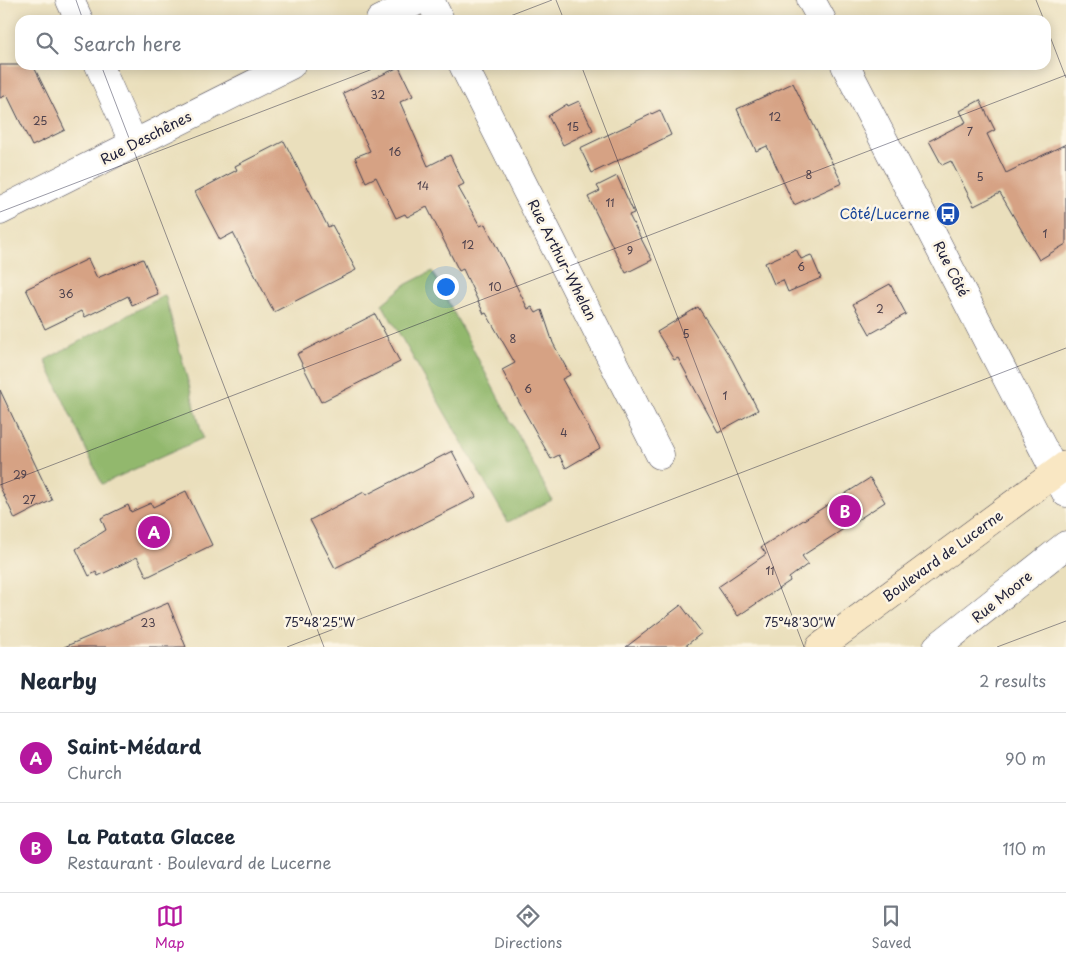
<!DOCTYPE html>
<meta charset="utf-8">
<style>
:root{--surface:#fff;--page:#f2f2f3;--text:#1f2937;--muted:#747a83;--line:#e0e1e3;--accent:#b5179e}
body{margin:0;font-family:"Playpen Sans",sans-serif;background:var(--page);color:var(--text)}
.you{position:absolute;left:445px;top:286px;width:18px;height:18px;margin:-12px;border:4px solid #fff;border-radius:50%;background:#1a73e8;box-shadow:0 0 0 8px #1a73e833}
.badge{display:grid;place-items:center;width:32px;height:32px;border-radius:50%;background:var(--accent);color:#fff;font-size:16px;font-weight:700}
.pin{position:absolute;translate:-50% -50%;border:2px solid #fff;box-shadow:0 1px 5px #0006}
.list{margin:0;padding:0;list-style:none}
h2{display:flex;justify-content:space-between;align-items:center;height:65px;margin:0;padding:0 20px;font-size:21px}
h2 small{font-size:16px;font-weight:400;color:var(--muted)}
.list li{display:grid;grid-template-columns:32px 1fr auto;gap:15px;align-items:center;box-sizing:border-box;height:90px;padding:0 20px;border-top:1px solid var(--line)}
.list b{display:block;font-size:19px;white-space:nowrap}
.list p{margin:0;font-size:16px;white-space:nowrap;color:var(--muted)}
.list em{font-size:16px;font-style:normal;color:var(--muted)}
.icon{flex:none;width:28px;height:28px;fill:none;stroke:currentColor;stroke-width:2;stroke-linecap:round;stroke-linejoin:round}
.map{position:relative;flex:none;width:1066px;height:647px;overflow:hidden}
.search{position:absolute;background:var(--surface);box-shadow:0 2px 12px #0003;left:15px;right:15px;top:15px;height:55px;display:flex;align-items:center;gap:12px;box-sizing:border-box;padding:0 18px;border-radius:15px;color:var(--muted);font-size:19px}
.sheet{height:245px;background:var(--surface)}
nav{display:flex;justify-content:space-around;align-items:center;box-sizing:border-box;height:70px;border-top:1px solid var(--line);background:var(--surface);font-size:14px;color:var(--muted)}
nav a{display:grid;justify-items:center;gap:2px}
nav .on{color:var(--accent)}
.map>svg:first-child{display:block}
.forest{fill:#92b86d;stroke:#5a6d54}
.building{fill:#d6a284}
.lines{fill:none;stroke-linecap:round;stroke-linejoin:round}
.minor-casing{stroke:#403e4e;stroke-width:29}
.secondary-casing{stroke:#403e4e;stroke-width:29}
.minor{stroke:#fff;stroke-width:28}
.secondary{stroke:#f9e7c3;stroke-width:28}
.ticks{fill:none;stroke:#22223b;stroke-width:1;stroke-opacity:0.45}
.labels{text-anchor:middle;stroke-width:5;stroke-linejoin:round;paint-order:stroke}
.number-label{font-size:11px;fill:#4f424d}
.street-label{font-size:14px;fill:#22223b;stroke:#fcf5e5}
.transit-label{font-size:14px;fill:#164399;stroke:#fcf5e5;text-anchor:end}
.ticks-label{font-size:12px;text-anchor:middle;fill:#22223b;stroke:#fcf5e5;stroke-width:5;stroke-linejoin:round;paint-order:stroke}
</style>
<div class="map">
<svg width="1066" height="647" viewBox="0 0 1066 647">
<rect width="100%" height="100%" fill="#fcf5e5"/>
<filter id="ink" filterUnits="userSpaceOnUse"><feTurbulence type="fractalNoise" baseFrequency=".02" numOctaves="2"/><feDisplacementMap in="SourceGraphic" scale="10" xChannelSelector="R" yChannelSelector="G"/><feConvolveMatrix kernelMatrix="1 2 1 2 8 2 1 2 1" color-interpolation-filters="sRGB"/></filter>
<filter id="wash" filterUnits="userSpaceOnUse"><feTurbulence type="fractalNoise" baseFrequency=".0096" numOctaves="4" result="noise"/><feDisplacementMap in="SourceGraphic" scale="20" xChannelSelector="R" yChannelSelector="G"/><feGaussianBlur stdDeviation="1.12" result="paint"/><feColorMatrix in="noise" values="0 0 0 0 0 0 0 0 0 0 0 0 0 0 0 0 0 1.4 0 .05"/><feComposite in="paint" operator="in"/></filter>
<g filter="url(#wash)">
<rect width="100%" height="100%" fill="#eadfbc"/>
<g class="forest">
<path d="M432 271 552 500 508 522 382 304 405 285Z"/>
<path d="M165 295 203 438 102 484 45 360Z"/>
</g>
<g id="blocks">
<g class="building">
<path d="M0 65H33L65 130 32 146 7 95 0 98Z"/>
<path d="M399 67 413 96 400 102 428 166 450 155 464 184 458 187 480 226 485 224 528 309 532 307 536 313 542 310 553 343 570 375 562 379 600 448 566 468 559 455 551 459 519 402 502 370 515 363 486 313 484 314 463 269 459 271 427 207 407 217 405 214 396 218 376 177 366 182 355 157 370 151 343 93Z"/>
<path d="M793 83 842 183 794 205 767 146 756 151 737 109Z"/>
<path d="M980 100 995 130 987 134 1006 173 1066 144V244L1039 260 1000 193 974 206 951 161 942 165 929 141 966 122 960 111Z"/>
<path d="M579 101 593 130 563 145 548 116 567 104 568 106Z"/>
<path d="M660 110 671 135 592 173 580 148Z"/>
<path d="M284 141 328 227 332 225 356 270 274 312 233 233 220 240 195 192 237 170 235 166Z"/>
<path d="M617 176 634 213 629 215 652 260 626 273 588 197 600 191 597 186Z"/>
<path d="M796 249 801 259 811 255 821 278 788 292 783 280 774 284 765 263Z"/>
<path d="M88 259 97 278 143 259 158 294 132 305 128 296 85 317 82 311 45 329 26 289Z"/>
<path d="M890 284 906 314 870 334 853 304Z"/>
<path d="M698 307 732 360 758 410 718 432 678 358 674 360 657 332Z"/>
<path d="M375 314 400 362 321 402 297 354Z"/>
<path d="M0 390 52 500 15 519 0 487Z"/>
<path d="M452 451 476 497 335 568 310 520 364 492 366 495Z"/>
<path d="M870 478 885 502 802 556 808 564 789 578 790 581 738 616 718 587 766 554 761 547Z"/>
<path d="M186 491 212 545 147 577 137 557 98 576 96 572 89 576 76 549 106 530 101 518 128 505 131 512 151 503 153 507Z"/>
<path d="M168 603 186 647H64Z"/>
<path d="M681 605 702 633 684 647H626Z"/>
</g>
</g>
</g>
<g filter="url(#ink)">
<use href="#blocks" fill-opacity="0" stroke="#403e4e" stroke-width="1"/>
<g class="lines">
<g class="minor-casing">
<g id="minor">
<path d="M70 0 79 20"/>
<path d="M430 0 440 20"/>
<path d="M811 0 822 20"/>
<path d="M380 20 419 0"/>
<path d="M99 65 134 144"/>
<path d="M463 65 660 455"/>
<path d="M845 65 1066 493"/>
<path d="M0 211 291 65"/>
<path d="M937 647 1066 545"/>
</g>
</g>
<g class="secondary-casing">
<path id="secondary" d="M820 647 1066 465"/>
</g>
<use href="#minor" class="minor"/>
<use href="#secondary" class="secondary"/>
</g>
</g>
<path class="ticks" d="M76 0 83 20M556 0 564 20M1036 0 1044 20M500 20 552 0M1046 26 1066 78M101 65 324 647M581 65 804 647M0 212 383 65M0 485 1066 75M287 647 1066 348M997 647 1066 621"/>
<defs>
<g id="bus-disc" transform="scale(1.25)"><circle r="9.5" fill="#1a4fb4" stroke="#fcf5e5"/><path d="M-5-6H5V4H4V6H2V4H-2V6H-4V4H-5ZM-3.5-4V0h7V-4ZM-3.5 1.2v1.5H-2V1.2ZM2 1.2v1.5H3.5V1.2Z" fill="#fff"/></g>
</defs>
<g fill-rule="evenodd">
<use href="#bus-disc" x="948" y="214"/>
</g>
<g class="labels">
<g class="number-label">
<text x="378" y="99">32</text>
<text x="775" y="121">12</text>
<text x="40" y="125">25</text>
<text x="573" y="131">15</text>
<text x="970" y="136">7</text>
<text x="395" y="156">16</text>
<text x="809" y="179">8</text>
<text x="980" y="181">5</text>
<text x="423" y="190">14</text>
<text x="610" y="207">11</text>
<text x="1045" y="238">1</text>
<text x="468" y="249">12</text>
<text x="630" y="255">9</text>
<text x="801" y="271">6</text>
<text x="495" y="291">10</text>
<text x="66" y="298">36</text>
<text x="880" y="313">2</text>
<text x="686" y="338">5</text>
<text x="513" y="343">8</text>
<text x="528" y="393">6</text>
<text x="725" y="400">1</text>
<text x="564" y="437">4</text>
<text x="20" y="479">29</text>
<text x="29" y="504">27</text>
<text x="770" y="575">11</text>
<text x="148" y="627">23</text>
</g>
<g class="street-label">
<text transform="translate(146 138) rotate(-27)" y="5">Rue Deschênes</text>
<text transform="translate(562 260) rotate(63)" y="5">Rue Arthur-Whelan</text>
<text transform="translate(951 269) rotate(63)" y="5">Rue Côté</text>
<text transform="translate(943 556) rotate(-36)" y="5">Boulevard de Lucerne</text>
<text transform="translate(1002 597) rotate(-39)" y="5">Rue Moore</text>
</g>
<g class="transit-label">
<text x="930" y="219">Côté/Lucerne</text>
</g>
</g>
<g class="ticks-label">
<text x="320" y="627">75°48'25"W</text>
<text x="800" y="627">75°48'30"W</text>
</g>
</svg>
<div class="you"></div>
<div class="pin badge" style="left:154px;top:532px">A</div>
<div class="pin badge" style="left:845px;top:511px">B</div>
<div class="search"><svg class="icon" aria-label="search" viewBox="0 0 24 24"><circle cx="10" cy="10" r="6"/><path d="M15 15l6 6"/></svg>Search here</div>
</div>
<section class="sheet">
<h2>Nearby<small>2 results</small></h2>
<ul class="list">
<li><span class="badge">A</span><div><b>Saint-Médard</b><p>Church</p></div><em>90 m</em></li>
<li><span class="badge">B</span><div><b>La Patata Glacee</b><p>Restaurant · Boulevard de Lucerne</p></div><em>110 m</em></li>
</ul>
</section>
<nav>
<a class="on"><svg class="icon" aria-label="map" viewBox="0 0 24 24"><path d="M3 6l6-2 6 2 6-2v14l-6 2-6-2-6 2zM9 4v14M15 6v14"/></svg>Map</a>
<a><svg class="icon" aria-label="directions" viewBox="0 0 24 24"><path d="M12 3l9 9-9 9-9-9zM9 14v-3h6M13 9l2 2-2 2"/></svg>Directions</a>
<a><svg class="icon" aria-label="saved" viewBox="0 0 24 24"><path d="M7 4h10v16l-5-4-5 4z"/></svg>Saved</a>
</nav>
